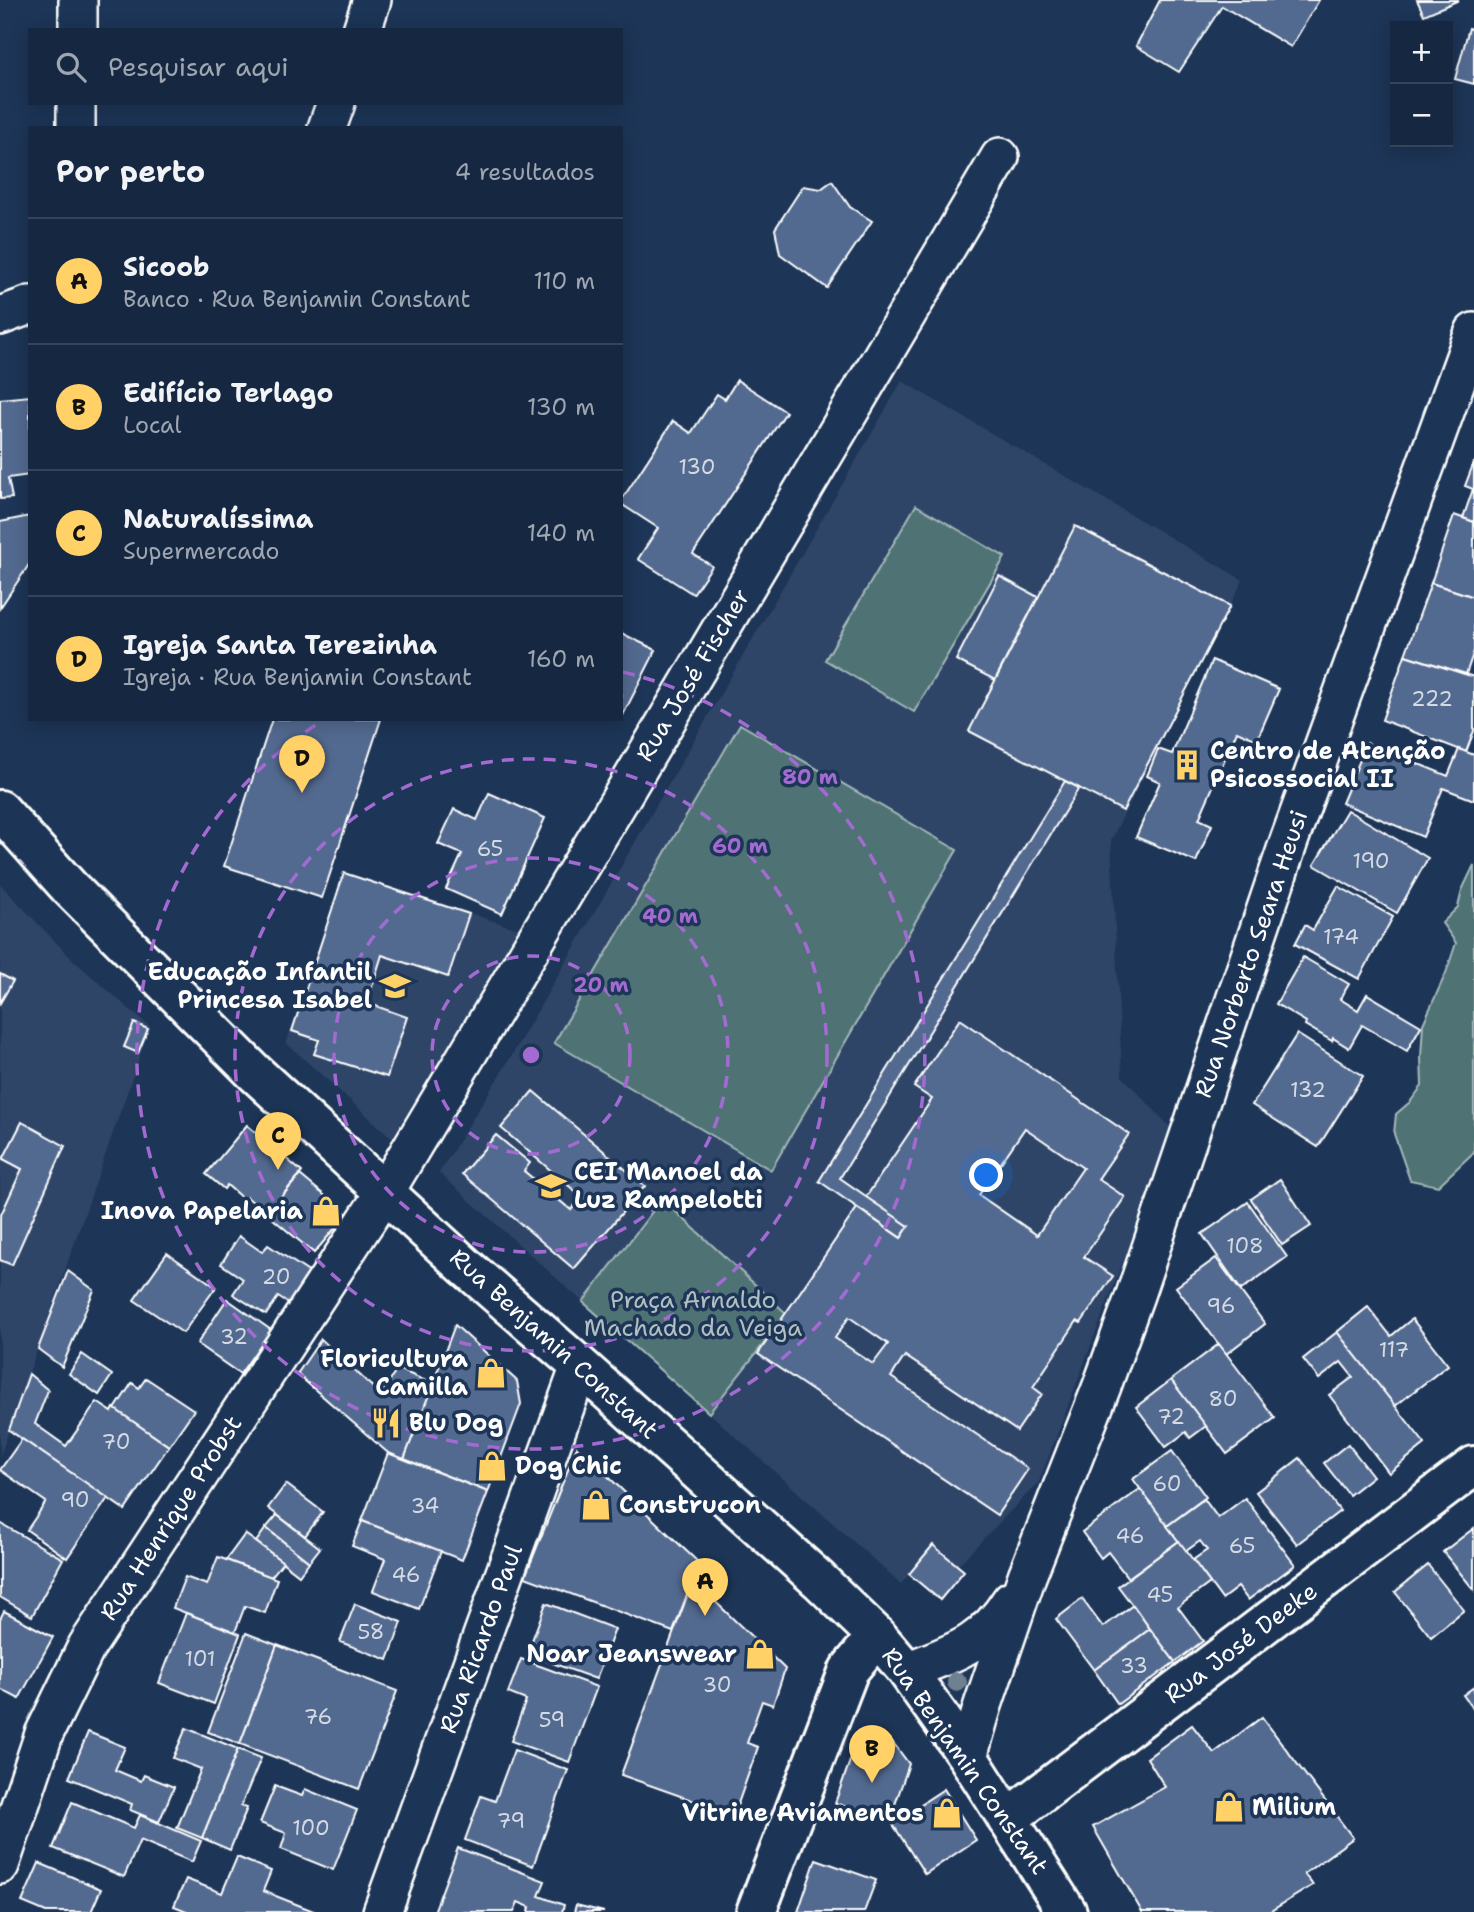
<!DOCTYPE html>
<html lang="pt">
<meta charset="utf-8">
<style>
:root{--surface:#162841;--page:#1f3048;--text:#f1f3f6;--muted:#9ea6b1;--line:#35445a;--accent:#ffd166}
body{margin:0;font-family:"Shantell Sans",sans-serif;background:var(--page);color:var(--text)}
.controls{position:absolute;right:21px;top:21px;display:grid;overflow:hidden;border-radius:0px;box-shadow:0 4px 18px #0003}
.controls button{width:63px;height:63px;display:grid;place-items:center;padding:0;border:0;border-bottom:2px solid var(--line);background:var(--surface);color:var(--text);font:35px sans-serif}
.you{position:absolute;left:987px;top:1176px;width:24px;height:24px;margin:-18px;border:5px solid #fff;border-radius:50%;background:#1a73e8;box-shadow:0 0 0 10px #1a73e833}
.badge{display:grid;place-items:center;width:46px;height:46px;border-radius:50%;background:var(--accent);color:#111;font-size:23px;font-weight:700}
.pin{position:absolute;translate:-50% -58px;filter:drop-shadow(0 2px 4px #0008)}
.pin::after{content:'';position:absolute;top:37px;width:24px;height:21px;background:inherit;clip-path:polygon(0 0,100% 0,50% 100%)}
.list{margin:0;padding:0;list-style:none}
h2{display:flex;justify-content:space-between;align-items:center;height:91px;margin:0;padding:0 28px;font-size:30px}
h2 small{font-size:23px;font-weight:400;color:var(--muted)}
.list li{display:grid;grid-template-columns:46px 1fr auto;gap:21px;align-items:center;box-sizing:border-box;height:126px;padding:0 28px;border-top:2px solid var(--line)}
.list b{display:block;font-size:26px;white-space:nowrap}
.list p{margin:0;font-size:23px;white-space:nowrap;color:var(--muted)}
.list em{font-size:23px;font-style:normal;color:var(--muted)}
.icon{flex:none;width:38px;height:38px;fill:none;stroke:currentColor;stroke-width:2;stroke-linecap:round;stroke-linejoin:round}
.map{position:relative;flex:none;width:1474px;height:1912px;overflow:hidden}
.search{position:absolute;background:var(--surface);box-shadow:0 4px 18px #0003;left:28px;top:28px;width:595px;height:77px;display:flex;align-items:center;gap:18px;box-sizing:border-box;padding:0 24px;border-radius:0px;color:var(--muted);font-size:26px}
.panel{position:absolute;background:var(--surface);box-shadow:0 4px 18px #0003;left:28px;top:126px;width:595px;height:595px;border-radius:0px}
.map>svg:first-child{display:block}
.built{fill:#2d4568}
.green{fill:#4f7375;stroke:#a7b9ba;stroke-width:2}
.building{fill:#526a90;stroke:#fff;stroke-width:2;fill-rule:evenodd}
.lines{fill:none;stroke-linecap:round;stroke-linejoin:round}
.minor-casing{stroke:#fff;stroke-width:42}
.tertiary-casing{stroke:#fff;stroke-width:44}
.secondary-casing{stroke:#fff;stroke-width:44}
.minor{stroke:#1d3557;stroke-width:37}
.tertiary{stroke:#1d3557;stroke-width:38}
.secondary{stroke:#1d3557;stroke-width:38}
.tree{fill:#6e8191}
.ring{fill:none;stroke:#a36bd2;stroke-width:3.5;stroke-dasharray:12 9}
.labels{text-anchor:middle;stroke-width:7;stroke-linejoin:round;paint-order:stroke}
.number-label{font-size:21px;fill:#d4dae3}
.street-label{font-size:24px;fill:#fff;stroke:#1d3557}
.poi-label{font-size:24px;font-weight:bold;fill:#fff;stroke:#1d3557;text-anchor:start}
.park-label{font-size:24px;fill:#b0c0c1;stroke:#1d3557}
.centre{fill:#a36bd2;stroke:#1d3557;stroke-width:3.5}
.ring-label{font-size:21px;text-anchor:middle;font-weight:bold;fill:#a36bd2;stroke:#1d3557;stroke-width:7;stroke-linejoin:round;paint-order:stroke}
</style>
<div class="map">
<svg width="1474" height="1912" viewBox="0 0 1474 1912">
<rect width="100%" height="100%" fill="#1d3557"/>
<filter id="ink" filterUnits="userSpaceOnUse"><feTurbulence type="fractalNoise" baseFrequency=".0143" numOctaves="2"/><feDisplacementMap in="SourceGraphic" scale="14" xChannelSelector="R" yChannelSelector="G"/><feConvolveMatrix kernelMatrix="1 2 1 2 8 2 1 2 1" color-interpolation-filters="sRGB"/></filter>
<g filter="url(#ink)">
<g class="built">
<path d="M902 381 1243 580 1111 840 1122 1076 1173 1130 1039 1482 957 1566 933 1545 901 1584 709 1413 787 1314 662 1200 583 1302 439 1173 509 1060Z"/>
<path d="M344 872 518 929 392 1138 286 1043Z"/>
<path d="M0 884 73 960 150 1027 0 1456Z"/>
</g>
<g class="green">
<path d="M916 505 1005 557 914 712 825 660Z"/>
<path d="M740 724 957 850 771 1170 554 1043Z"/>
<path d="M1474 865V1152L1438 1186 1410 1180 1394 1134 1396 1114 1410 1102 1422 1086 1421 1057 1423 1024 1446 973 1456 943 1442 923 1458 907 1462 890Z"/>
<path d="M662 1199 787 1314 709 1413 583 1302Z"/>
</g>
<g class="building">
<path d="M1160 0H1319L1291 47 1222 6 1179 72 1136 46Z"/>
<path d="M1417 0H1459L1424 15Z"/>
<path d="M1469 28 1474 30V84L1455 79Z"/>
<path d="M832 181 850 207 872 221 827 288 780 254 775 229 803 186 821 189Z"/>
<path d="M737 380 786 412 693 554 712 566 693 594 638 559 658 528 621 504V501L673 421 691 433 717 394 725 399Z"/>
<path d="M30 396V475L8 478 12 498 0 499V399Z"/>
<path d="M1474 462V522L1463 518 1473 489 1465 486Z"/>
<path d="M1454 515 1474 522V597L1431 583Z"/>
<path d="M30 516V563L0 608V522Z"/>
<path d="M1075 526 1230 606 1123 811 969 731Z"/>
<path d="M999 576 1038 597 995 680 956 660Z"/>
<path d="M1431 583 1474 597V651L1466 674 1405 655Z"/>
<path d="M621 633 656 650 622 717H621Z"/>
<path d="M1405 655 1474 677V731L1466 752 1382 720Z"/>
<path d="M1212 660 1279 689 1257 740 1237 731 1199 819 1212 825 1196 862 1136 837 1160 782 1147 776 1158 749 1172 754Z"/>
<path d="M272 719H381L322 898 224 866Z"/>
<path d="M1367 743 1448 776 1459 749 1474 755V800L1443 788 1423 837 1342 803Z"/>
<path d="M1065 781 1079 788 840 1178 909 1226 901 1238 819 1181Z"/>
<path d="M489 793 545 818 502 914 446 889 462 854 438 844 454 809 477 820Z"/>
<path d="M1347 810 1428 858 1397 913 1314 865Z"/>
<path d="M344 873 469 914 448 977 382 955 367 1003 407 1017 387 1077 314 1054 319 1040 292 1031Z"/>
<path d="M1338 886 1393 917 1359 979 1295 944 1305 925 1313 930Z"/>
<path d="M1303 957 1349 984 1340 999 1358 1010 1367 994 1421 1026 1407 1051 1362 1025 1349 1048 1333 1038 1332 1041 1305 1025 1306 1022 1276 1004Z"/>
<path d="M0 974 13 981 0 1003Z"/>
<path d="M960 1019 1129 1134 1098 1179 1125 1197 1084 1257 1113 1276 1081 1323 1077 1321 1033 1387 1042 1394 1017 1431 905 1356 891 1377 1028 1469 997 1515 758 1354 857 1208 901 1238 909 1226 866 1197 932 1099 914 1087ZM1025 1128 1083 1168 1037 1235 979 1195ZM849 1317 888 1344 873 1364 835 1338Z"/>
<path d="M134 1023 148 1029 138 1053 124 1047Z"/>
<path d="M1297 1034 1363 1076 1318 1147 1252 1105Z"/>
<path d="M533 1091 645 1186 574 1269 462 1174 496 1135 530 1163 524 1171 571 1210 582 1197 501 1128Z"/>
<path d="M22 1122 65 1146 12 1265 0 1260V1217L22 1169 3 1159Z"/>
<path d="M247 1125 302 1172 267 1214 247 1197 244 1200 227 1185 224 1189 206 1174Z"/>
<path d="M300 1175 347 1214 314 1253 267 1214Z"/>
<path d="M1280 1179 1311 1226 1282 1245 1251 1199Z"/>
<path d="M1248 1202 1287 1257 1241 1290 1202 1234Z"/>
<path d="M239 1236 262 1252 268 1245 313 1275 292 1306 278 1297 266 1315 233 1294 243 1279 221 1264Z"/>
<path d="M167 1253 216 1287 183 1333 134 1300Z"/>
<path d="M1216 1258 1265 1324 1226 1354 1176 1287Z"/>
<path d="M68 1271 94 1290 62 1367 38 1349Z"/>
<path d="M227 1299 271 1330 240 1374 197 1344Z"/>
<path d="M1368 1307 1391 1336 1412 1319 1448 1365 1395 1406 1337 1332Z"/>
<path d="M455 1325 517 1381 521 1404 488 1492 404 1459Z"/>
<path d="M1337 1332 1425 1444 1389 1473 1329 1395 1353 1377 1341 1362 1319 1379 1303 1359Z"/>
<path d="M321 1339 380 1394 398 1369 433 1384 404 1459 388 1453 297 1374Z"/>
<path d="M1219 1344 1275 1418 1227 1454 1171 1380Z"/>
<path d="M82 1354 112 1375 99 1395 69 1374Z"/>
<path d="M29 1374 48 1390 35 1424 66 1446 97 1402 112 1412 114 1408 169 1446 125 1510 9 1430Z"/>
<path d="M146 1378 194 1410 169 1446 115 1409 132 1383 139 1388Z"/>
<path d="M1171 1380 1206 1426 1190 1438 1186 1432 1166 1447 1136 1407Z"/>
<path d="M22 1439 108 1498 67 1558 27 1530 46 1502 0 1470Z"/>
<path d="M1348 1444 1373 1476 1349 1495 1324 1463Z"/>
<path d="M577 1447 699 1563 673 1632 525 1577Z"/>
<path d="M1172 1451 1206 1497 1167 1526 1133 1479Z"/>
<path d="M388 1453 488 1492 462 1560 362 1521Z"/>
<path d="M1300 1458 1340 1511 1297 1544 1256 1492Z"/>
<path d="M286 1484 323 1512 305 1536 268 1508Z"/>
<path d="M1140 1489 1179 1541 1128 1578 1108 1552 1101 1558 1082 1532Z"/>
<path d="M1245 1498 1295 1565 1248 1600 1238 1587 1222 1599 1193 1560 1207 1550 1200 1541 1186 1551 1167 1526 1204 1499 1218 1518Z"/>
<path d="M277 1515 320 1548 309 1562 266 1528Z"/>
<path d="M362 1521 441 1551 419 1609 373 1591 385 1559 352 1546Z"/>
<path d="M0 1523 63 1559 32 1616 0 1597Z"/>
<path d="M266 1528 309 1562 299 1575 256 1542Z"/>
<path d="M1474 1528V1590L1443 1552Z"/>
<path d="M245 1534 283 1562 271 1577 226 1560Z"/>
<path d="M1179 1541 1210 1583 1178 1607 1203 1641 1175 1662 1118 1586Z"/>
<path d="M933 1545 964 1571 940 1600 909 1574Z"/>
<path d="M218 1557 277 1579 265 1613 245 1606 235 1632 173 1608 185 1577 207 1585Z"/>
<path d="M1428 1565 1464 1610 1431 1637 1395 1592Z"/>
<path d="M693 1580 785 1669 773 1705 762 1701 747 1743 758 1747 734 1815 621 1775Z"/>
<path d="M1082 1599 1103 1627 1133 1605 1150 1629 1094 1670 1056 1619Z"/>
<path d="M546 1603 615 1629 596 1679 527 1654Z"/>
<path d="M355 1604 402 1622 388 1660 340 1642Z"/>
<path d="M4 1611 53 1637 19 1699 0 1689V1619Z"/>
<path d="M186 1613 240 1634 214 1704 159 1683Z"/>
<path d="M1150 1629 1175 1662 1118 1704 1094 1670Z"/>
<path d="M246 1633 277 1645 240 1744 208 1732Z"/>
<path d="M277 1645 397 1691 359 1789 240 1744Z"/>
<path d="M521 1659 597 1687 569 1762 511 1741 526 1700 508 1693Z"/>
<path d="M1474 1687V1710L1463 1695Z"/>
<path d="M1262 1717 1353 1838 1304 1874 1313 1885 1269 1912H1142L1093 1827 1165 1787 1147 1758 1192 1725 1214 1753Z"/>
<path d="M186 1728 238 1749 202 1838 177 1828 201 1769 173 1758Z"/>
<path d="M88 1732 125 1747 115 1770 141 1781 144 1775 174 1787 159 1822 130 1810 132 1804 69 1778Z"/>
<path d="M880 1735 891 1740 909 1764 889 1822 835 1803 855 1747 866 1740Z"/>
<path d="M238 1749 261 1758 241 1806 247 1808 230 1850 202 1838Z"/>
<path d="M514 1750 568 1770 533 1866 465 1840 481 1796 495 1801Z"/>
<path d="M275 1786 302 1796 305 1789 357 1810 333 1870 281 1849 286 1833 260 1823Z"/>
<path d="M944 1789 976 1840 925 1874 892 1823Z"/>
<path d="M72 1802 134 1828 140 1815 201 1841 192 1862 140 1840 124 1877 53 1848Z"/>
<path d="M458 1848 545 1881 539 1896 564 1905 562 1912H529L530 1907 518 1902 514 1912H434Z"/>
<path d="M237 1857 271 1871 263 1891 316 1912H189L174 1906 186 1879 222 1893Z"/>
<path d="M816 1859 876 1880 864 1912H798Z"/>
<path d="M39 1863 101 1889 91 1912H46L22 1902Z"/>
<path d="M576 1905 604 1912H574Z"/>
</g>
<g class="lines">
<g class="minor-casing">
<g id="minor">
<path d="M78 30V0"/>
<path d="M362 30 372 0"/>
<path d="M76 128V103"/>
<path d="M327 128 336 103"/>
<path d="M0 316 30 305"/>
<path d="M907 1671C955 1652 982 1646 1011 1600"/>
<path d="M968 1757 983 1705 1027 1576 1102 1386 1135 1295 1289 841 1474 332"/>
<path d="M0 1865 44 1734 87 1646 385 1192 628 786 1000 157"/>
<path d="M382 1912 580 1366"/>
</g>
</g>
<g class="tertiary-casing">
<g id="tertiary">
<path d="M1007 1819 1474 1466"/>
<path d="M756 1912 849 1670 877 1636"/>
</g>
</g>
<g class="secondary-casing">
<path id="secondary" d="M0 810 69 887 255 1073 467 1268 580 1366 819 1580 877 1636 907 1671 968 1757 1067 1912"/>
</g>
<use href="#minor" class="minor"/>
<use href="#tertiary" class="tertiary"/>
<use href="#secondary" class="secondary"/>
</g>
<circle class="tree" cx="957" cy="1682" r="10"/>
</g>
<g class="ring">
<circle cx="531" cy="1055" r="99"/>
<circle cx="531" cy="1055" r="197"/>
<circle cx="531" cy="1055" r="296"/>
<path d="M623 672A394 394 0 1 1 322 721"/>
</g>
<defs>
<g id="building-bare" transform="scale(2.415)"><path d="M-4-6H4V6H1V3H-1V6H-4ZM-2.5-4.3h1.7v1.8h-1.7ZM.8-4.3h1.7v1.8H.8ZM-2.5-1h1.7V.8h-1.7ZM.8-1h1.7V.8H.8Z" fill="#ffd166" stroke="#1d3557" stroke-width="2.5" paint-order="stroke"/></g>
<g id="school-bare" transform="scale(2.415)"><path d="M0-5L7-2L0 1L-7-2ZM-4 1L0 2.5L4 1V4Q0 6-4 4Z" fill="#ffd166" stroke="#1d3557" stroke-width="2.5" paint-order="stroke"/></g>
<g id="shop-bare" transform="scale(2.415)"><path d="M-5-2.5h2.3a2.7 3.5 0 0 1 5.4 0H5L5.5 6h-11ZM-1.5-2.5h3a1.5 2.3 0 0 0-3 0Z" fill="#ffd166" stroke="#1d3557" stroke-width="2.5" paint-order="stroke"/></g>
<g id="restaurant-bare" transform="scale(2.415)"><path d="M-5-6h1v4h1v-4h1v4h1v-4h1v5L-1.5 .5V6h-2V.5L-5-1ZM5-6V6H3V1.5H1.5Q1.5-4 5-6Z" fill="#ffd166" stroke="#1d3557" stroke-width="2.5" paint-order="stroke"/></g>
</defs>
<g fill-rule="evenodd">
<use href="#building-bare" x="1187" y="765"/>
<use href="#school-bare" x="395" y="986"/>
<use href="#school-bare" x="551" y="1186"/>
<use href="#shop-bare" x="326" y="1211"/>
<use href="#shop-bare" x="491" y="1373"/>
<use href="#restaurant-bare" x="386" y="1423"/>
<use href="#shop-bare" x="492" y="1466"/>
<use href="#shop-bare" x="596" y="1505"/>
<use href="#shop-bare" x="760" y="1654"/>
<use href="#shop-bare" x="1229" y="1807"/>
<use href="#shop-bare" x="947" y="1813"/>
</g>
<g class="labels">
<g class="number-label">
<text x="697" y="474">130</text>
<text x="1432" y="706">222</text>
<text x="490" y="856">65</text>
<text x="1371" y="868">190</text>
<text x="1341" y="944">174</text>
<text x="1308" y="1097">132</text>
<text x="1245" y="1253">108</text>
<text x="276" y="1284">20</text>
<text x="1221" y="1313">96</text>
<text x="234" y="1344">32</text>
<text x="1394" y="1357">117</text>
<text x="1223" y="1406">80</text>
<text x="1171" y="1424">72</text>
<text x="116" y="1449">70</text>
<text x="1167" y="1491">60</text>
<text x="75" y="1507">90</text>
<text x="425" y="1513">34</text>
<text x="1130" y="1543">46</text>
<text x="1242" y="1553">65</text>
<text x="406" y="1582">46</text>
<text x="1160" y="1602">45</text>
<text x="371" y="1639">58</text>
<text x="200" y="1666">101</text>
<text x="1134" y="1673">33</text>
<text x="717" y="1692">30</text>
<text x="318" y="1724">76</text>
<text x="552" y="1727">59</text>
<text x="511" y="1828">79</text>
<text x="311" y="1835">100</text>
</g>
<g class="street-label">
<text transform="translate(693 675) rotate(-59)" y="8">Rua José Fischer</text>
<text transform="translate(1251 954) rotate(-71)" y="8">Rua Norberto Seara Heusi</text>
<text transform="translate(554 1344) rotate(42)" y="8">Rua Benjamin Constant</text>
<text transform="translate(171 1518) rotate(-57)" y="8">Rua Henrique Probst</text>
<text transform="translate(481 1639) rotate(-70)" y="8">Rua Ricardo Paul</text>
<text transform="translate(1241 1643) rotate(-37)" y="8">Rua José Deeke</text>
<text transform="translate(965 1761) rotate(55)" y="8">Rua Benjamin Constant</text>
</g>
<g class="poi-label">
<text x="1210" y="759">Centro de Atenção<tspan x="1210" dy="28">Psicossocial II</tspan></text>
<text x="372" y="980" text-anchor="end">Educação Infantil<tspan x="372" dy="28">Princesa Isabel</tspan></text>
<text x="574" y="1180">CEI Manoel da<tspan x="574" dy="28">Luz Rampelotti</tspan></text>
<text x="303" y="1219" text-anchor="end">Inova Papelaria</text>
<text x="468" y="1367" text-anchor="end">Floricultura<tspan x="468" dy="28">Camilla</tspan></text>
<text x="409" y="1431">Blu Dog</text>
<text x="515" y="1474">Dog Chic</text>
<text x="619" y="1513">Construcon</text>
<text x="737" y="1662" text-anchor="end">Noar Jeanswear</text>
<text x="1252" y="1815">Milium</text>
<text x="924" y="1821" text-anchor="end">Vitrine Aviamentos</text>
</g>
<g class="park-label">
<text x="693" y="1308">Praça Arnaldo<tspan x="693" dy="28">Machado da Veiga</tspan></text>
</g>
</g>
<circle cx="531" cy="1055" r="10" class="centre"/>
<g class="ring-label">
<text x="810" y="784">80 m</text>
<text x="740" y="853">60 m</text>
<text x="670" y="923">40 m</text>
<text x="601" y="992">20 m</text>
</g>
</svg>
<div class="controls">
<button>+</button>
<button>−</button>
</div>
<div class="you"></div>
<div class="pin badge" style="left:705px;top:1616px">A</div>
<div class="pin badge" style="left:872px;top:1783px">B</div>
<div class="pin badge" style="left:278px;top:1170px">C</div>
<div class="pin badge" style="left:302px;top:793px">D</div>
<div class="search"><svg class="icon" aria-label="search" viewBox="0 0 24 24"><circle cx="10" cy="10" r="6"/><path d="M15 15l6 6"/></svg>Pesquisar aqui</div>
<section class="panel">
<h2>Por perto<small>4 resultados</small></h2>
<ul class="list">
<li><span class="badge">A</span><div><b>Sicoob</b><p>Banco · Rua Benjamin Constant</p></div><em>110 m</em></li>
<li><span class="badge">B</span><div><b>Edifício Terlago</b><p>Local</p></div><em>130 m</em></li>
<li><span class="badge">C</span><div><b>Naturalíssima</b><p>Supermercado</p></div><em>140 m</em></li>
<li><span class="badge">D</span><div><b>Igreja Santa Terezinha</b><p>Igreja · Rua Benjamin Constant</p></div><em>160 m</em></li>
</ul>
</section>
</div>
